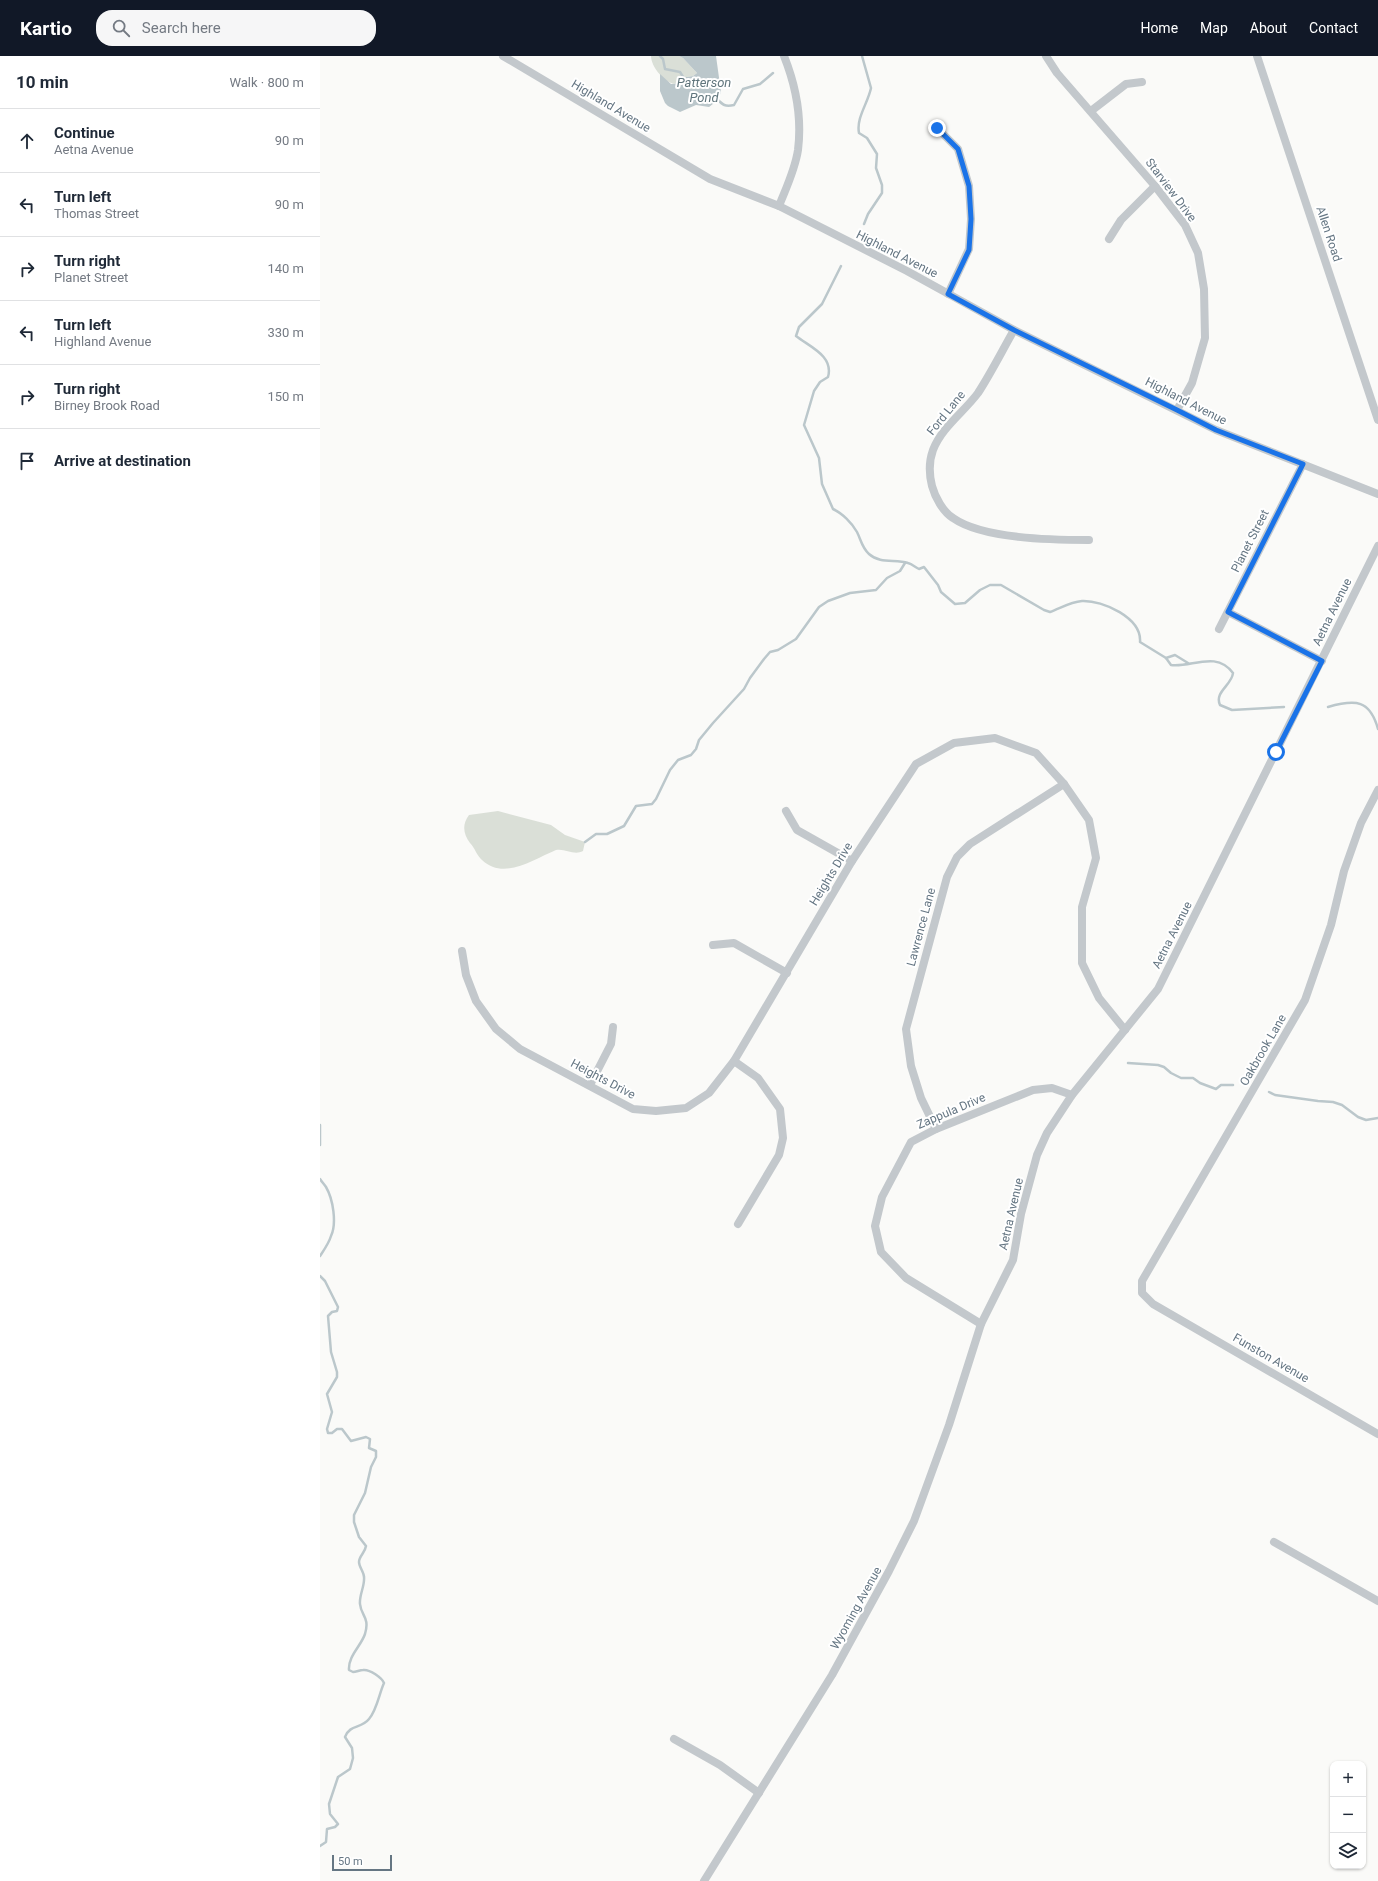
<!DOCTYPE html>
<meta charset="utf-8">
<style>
:root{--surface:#fff;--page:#f6f6f7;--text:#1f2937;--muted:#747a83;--line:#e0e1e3;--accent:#111827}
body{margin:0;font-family:Roboto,sans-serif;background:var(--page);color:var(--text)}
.controls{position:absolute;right:12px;bottom:12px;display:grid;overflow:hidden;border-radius:8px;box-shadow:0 1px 3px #0004}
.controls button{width:36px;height:36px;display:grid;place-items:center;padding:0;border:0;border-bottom:1px solid var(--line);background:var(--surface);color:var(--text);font:20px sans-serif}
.scale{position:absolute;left:12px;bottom:10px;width:60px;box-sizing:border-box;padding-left:4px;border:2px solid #657683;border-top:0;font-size:11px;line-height:14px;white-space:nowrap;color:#657683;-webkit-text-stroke:3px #fff;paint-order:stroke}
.stop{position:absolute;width:12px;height:12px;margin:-9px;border:3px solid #1a73e8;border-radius:50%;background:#fff}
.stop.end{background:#1a73e8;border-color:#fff;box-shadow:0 1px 4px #0008}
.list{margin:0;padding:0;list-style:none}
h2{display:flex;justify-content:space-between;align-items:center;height:52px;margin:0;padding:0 16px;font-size:17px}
h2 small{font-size:13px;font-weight:400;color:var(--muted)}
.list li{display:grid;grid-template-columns:26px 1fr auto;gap:12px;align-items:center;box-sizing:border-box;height:64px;padding:0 16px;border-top:1px solid var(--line)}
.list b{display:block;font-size:15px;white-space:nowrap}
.list p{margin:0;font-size:13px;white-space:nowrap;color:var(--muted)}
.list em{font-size:13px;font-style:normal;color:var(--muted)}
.icon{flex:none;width:22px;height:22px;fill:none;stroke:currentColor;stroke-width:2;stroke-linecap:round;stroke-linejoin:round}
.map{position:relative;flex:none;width:1058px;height:1825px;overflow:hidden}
header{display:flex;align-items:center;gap:24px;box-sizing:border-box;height:56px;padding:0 20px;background:var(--accent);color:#fff}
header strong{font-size:19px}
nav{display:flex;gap:22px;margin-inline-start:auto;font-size:14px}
.search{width:280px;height:36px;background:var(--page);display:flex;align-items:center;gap:10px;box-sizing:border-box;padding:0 14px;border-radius:16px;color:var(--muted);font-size:15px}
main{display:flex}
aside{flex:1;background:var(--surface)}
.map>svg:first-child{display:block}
.green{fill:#dadfd7}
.water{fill:#bbc7cb}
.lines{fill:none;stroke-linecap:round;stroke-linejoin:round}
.stream{stroke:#bbc7cb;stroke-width:2.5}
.minor{stroke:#c3c8cc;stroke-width:8}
.route{stroke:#1a73e8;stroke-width:5}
.labels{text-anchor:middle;stroke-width:4;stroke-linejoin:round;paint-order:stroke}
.street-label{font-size:12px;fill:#657683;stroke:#fff}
.water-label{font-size:13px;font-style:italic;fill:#60757c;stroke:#fff}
</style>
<header>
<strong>Kartio</strong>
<div class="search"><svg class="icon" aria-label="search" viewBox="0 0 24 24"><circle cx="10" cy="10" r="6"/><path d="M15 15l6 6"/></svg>Search here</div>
<nav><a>Home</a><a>Map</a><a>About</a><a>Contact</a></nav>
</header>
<main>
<aside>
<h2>10 min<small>Walk · 800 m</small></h2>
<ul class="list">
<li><svg class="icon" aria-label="ahead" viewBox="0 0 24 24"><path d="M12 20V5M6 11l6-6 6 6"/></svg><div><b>Continue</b><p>Aetna Avenue</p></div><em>90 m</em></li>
<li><svg class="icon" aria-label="left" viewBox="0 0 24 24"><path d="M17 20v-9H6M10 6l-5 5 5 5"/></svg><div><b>Turn left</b><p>Thomas Street</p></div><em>90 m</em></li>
<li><svg class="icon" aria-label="right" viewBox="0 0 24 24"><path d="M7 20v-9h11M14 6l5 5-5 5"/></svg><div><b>Turn right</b><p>Planet Street</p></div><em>140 m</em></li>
<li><svg class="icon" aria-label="left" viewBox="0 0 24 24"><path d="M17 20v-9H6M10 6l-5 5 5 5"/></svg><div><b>Turn left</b><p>Highland Avenue</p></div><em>330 m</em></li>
<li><svg class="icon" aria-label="right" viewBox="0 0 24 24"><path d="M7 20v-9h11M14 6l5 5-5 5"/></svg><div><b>Turn right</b><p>Birney Brook Road</p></div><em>150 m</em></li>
<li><svg class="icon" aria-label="arrive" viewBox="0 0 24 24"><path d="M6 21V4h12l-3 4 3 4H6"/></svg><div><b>Arrive at destination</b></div></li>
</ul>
</aside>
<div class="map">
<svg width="1058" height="1825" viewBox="0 0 1058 1825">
<rect width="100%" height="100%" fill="#fafaf8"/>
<g class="green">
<path d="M331 0H359L363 2 377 17 373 20 360 22 355 28C345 27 331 11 331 0Z"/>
<path d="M178 755 231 769 245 779 265 786 263 795C254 800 245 792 236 794 214 803 184 825 162 804 157 800 155 792 150 787 143 778 142 768 149 759Z"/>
</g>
<path class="water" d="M359 0H396L401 36 398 44 389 51 376 49 360 56 348 50 345 47 340 35V18L351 28H355L360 22 373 20 377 17 363 2Z"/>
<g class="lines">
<g class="stream">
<path d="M340 0 343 3 345 13 360 16 365 24"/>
<path d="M542 0 551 32C548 47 536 62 539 77L547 82 557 98 556 112 562 129V137L548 158 544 168"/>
<path d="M397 43C403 49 405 51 414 49L423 33 440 28 453 17"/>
<path d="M521 210 502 248 479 271 476 280C490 291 514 300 508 321L500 326 494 335 484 369 499 402 502 428 513 453C522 457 532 467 537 476 541 484 542 492 549 498 560 508 575 503 588 507 592 508 595 511 599 513L604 511 618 529 621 536 635 548 645 547 660 534 670 529H681L724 554 730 556C741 552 750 546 762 545 783 544 822 562 820 586L846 602 851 609C871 612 896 594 913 617 912 629 894 636 900 649L912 654 964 651"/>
<path d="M846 602 855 599 868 607"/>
<path d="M1008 651C1036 643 1050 644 1058 673"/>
<path d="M265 786 276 778H287L304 770 316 750 332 748 336 743 350 714 358 704 371 699 376 693 379 684 393 667 424 633 430 622 444 603 450 596 458 594 476 583 499 551 508 545 530 537 556 534 567 522 580 515 585 507"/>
<path d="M808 1007 838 1009 844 1011 851 1017 861 1022H873L880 1027 896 1033 901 1029H913"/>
<path d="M949 1036 955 1039 998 1045 1013 1046 1022 1049 1038 1061 1046 1064 1058 1062"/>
<path d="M0 1069V1089"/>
<path d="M0 1123C2 1126 4 1128 6 1131 13 1143 17 1167 11 1180 9 1187 4 1194 0 1200"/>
<path d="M0 1220 5 1225 18 1251 17 1255 12 1256 8 1260 11 1296 17 1316V1321L7 1338 12 1356 7 1373 8 1377H12L17 1373H22L31 1385 46 1381 50 1383 49 1392 56 1395V1401L51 1411 45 1437 34 1459V1466L39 1481 46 1490C45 1497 39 1500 39 1506 39 1511 44 1516 44 1521 45 1530 39 1539 40 1548 41 1560 50 1561 45 1578 41 1590 28 1600 29 1614L33 1616C36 1616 40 1614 43 1614 50 1613 62 1622 64 1627 59 1638 57 1654 49 1663 41 1673 30 1668 25 1681L32 1692 33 1702 30 1713 18 1721 9 1748 10 1758 18 1768 15 1771 7 1773 6 1786 0 1790"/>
</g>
<g class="minor">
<path d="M183 0 390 123 459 150 587 215 694 274 896 374 1058 438"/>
<path d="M726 0 737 17 835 130 865 169 878 197 884 233 885 282 872 327 857 354"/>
<path d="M937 0 1058 364"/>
<path d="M771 55 806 28 822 26"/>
<path d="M617 72 638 93 649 130 651 163 649 193 628 238"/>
<path d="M459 150C466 132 475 114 478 94 482 62 476 30 464 0"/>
<path d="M789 183 801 164 835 130"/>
<path d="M694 274C682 295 671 317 658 337 644 356 622 371 613 394 609 405 609 418 612 430 615 441 623 456 633 462 663 483 732 484 769 484"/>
<path d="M908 556 1002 605"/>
<path d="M899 573 983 408"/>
<path d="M1058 734 1041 767 1024 815 1011 869 985 944 822 1225V1237L833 1248 1058 1378"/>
<path d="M466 755 477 774 532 805"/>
<path d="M393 889 414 887 467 917"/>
<path d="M142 895 146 919 156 945 176 973 200 993 313 1053 336 1055 366 1052 389 1037 414 1005 532 805 596 708 634 687 675 682 716 697 744 728 769 764 776 802 762 851V907L779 942 805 974"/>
<path d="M414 1005 438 1022 460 1053 463 1082 459 1099 418 1168"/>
<path d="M270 1029 291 988 293 971"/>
<path d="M616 1073 601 1042 591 1010 586 973 627 821 637 801 650 788 744 728"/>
<path d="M661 1268 586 1222 561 1196 555 1170 562 1141 591 1086 616 1073 713 1034 732 1032 752 1039"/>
<path d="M954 1486 1058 1545"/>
<path d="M354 1683 400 1709 439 1737"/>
<path d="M384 1825 512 1619 569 1515 594 1465 629 1369 661 1268 693 1204 701 1158 717 1099 727 1077 752 1039 838 933 1058 490"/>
</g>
</g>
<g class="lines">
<path class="route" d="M617 72 638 93 649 130 651 163 649 194 628 238 694 274 857 354 896 374 983 408 908 556 1002 605 956 696"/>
</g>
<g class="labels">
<g class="street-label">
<text transform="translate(291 50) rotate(31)" y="4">Highland Avenue</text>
<text transform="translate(851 134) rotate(53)" y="4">Starview Drive</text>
<text transform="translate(1009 178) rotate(72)" y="4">Allen Road</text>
<text transform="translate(577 198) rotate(27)" y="4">Highland Avenue</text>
<text transform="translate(866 345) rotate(27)" y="4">Highland Avenue</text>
<text transform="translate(626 357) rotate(-51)" y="4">Ford Lane</text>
<text transform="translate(930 485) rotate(-63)" y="4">Planet Street</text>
<text transform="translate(1012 556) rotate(-64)" y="4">Aetna Avenue</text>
<text transform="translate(511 818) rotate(-59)" y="4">Heights Drive</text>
<text transform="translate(601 871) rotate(-75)" y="4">Lawrence Lane</text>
<text transform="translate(852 879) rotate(-63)" y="4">Aetna Avenue</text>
<text transform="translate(943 994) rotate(-60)" y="4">Oakbrook Lane</text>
<text transform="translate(283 1023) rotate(28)" y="4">Heights Drive</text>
<text transform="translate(631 1055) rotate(-23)" y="4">Zappula Drive</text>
<text transform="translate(691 1158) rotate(-77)" y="4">Aetna Avenue</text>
<text transform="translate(951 1302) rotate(30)" y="4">Funston Avenue</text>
<text transform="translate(536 1552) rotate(-61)" y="4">Wyoming Avenue</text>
</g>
<g class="water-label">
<text x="384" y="31">Patterson<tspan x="384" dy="15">Pond</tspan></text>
</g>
</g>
</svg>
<div class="controls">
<button>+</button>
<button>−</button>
<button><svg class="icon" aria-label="layers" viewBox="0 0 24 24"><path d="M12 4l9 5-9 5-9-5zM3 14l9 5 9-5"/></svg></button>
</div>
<div class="scale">50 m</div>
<div class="stop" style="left:956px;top:696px"></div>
<div class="stop end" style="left:617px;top:72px"></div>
</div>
</main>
